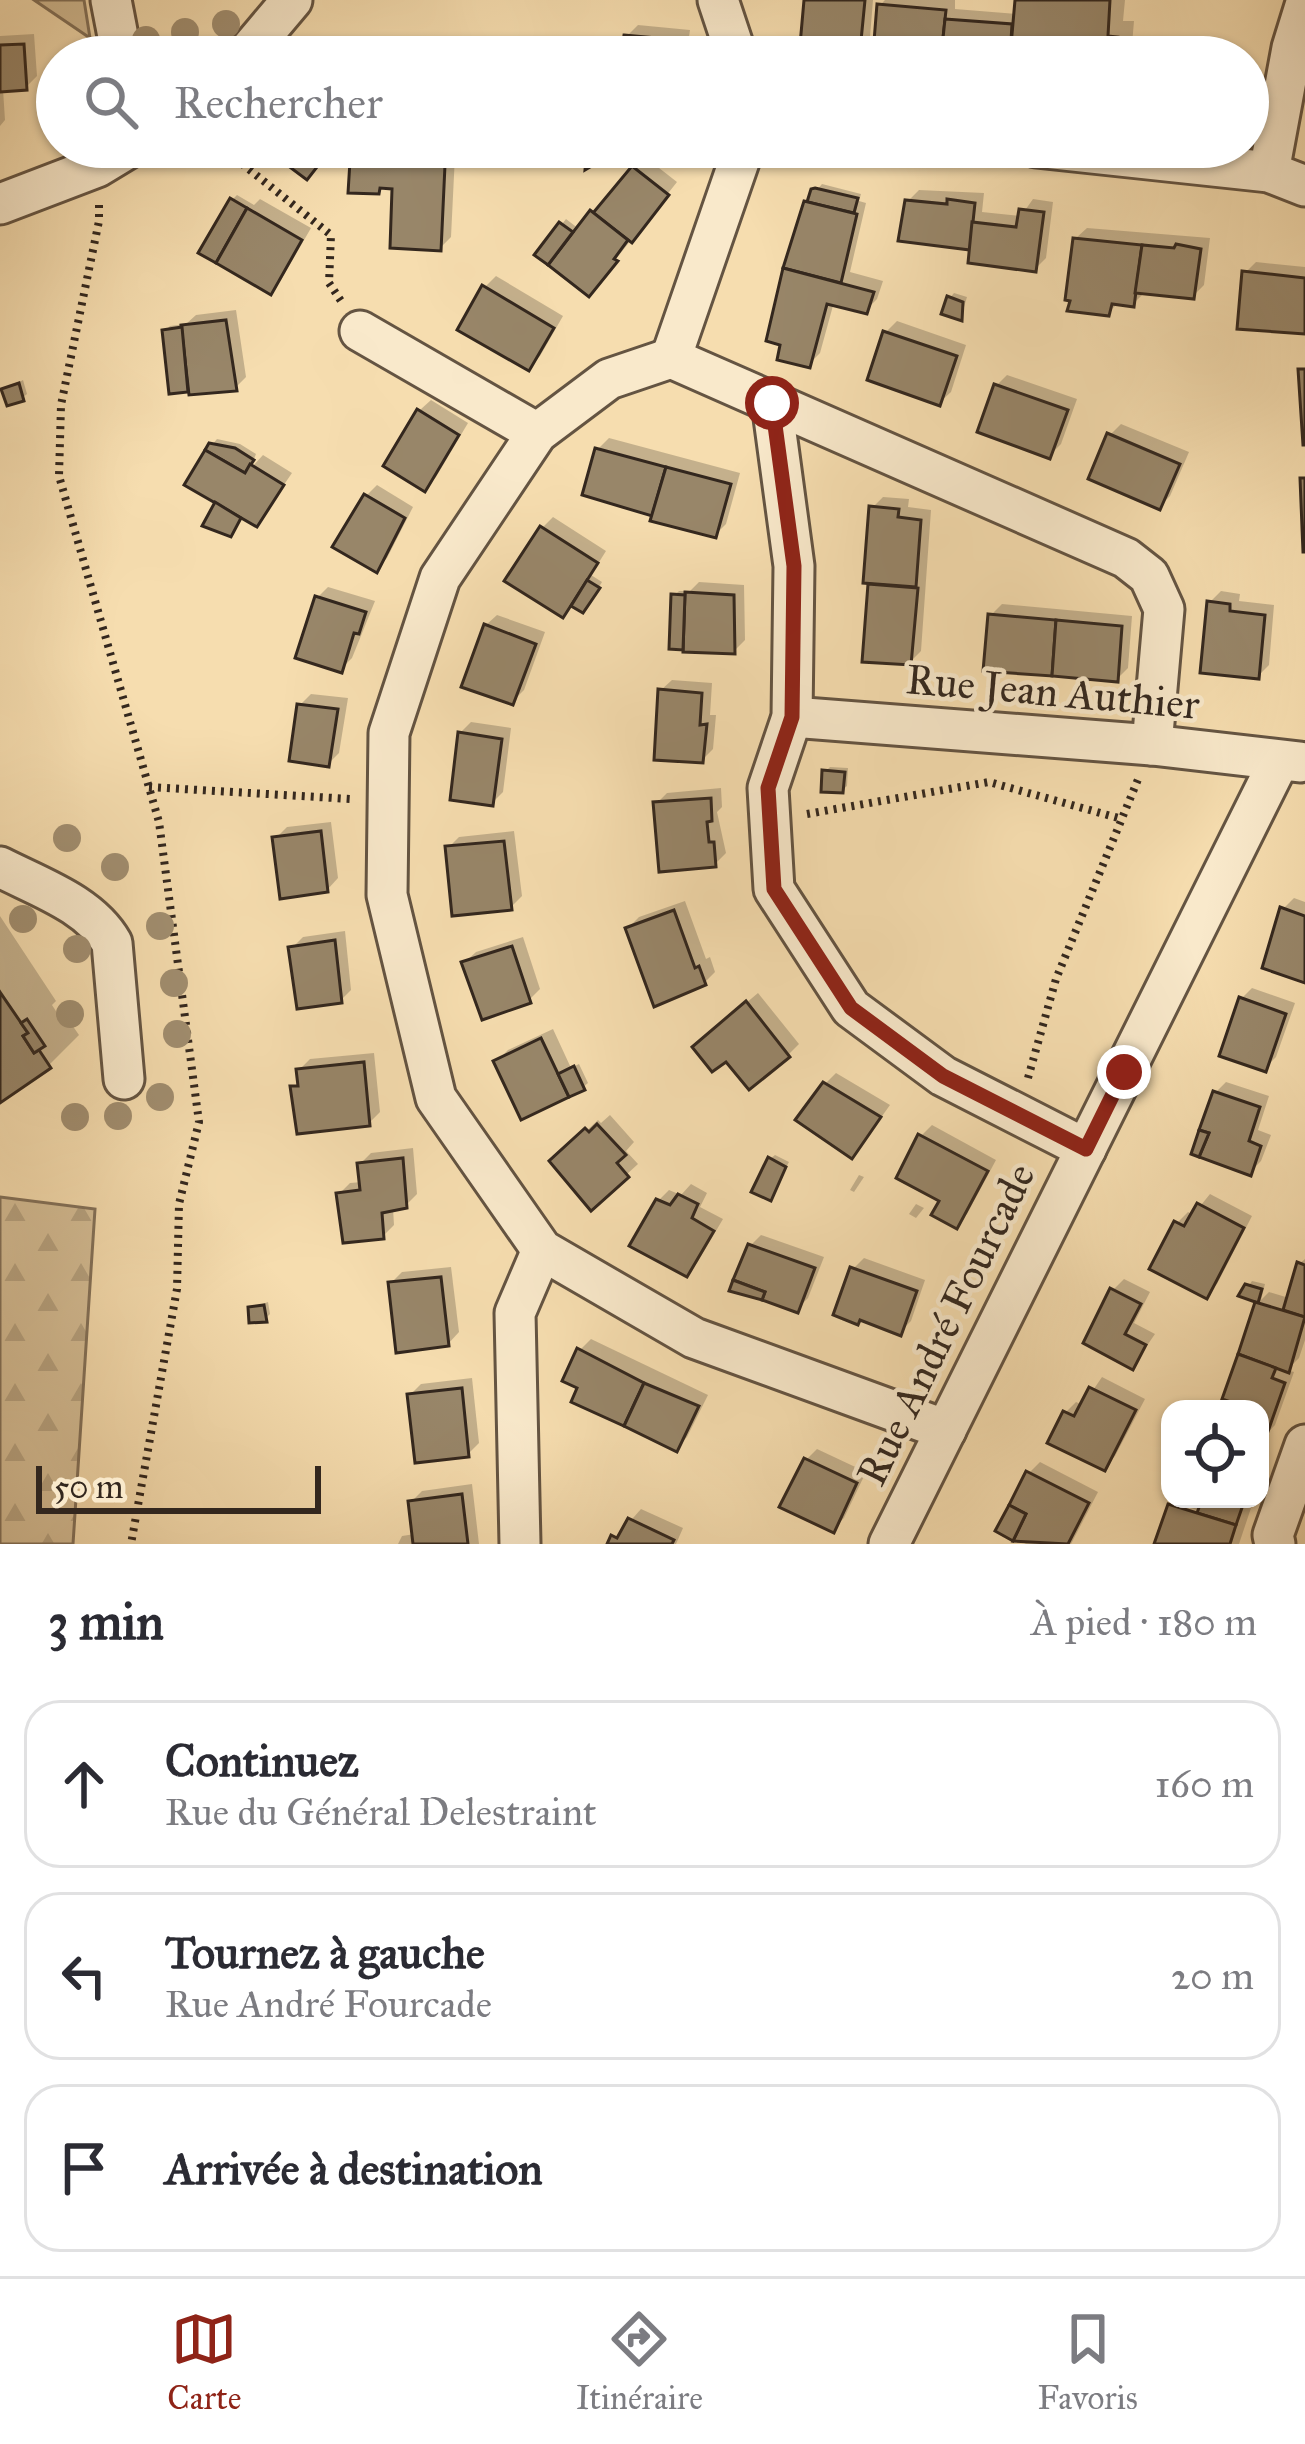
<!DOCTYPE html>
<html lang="fr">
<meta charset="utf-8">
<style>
:root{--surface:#fff;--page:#f7f7f7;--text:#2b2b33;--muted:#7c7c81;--line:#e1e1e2;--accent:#8f2418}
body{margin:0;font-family:"IM FELL Great Primer",serif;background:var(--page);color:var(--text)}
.controls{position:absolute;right:36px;bottom:36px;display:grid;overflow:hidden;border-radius:24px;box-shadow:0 3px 9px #0004}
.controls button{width:108px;height:108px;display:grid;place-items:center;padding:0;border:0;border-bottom:3px solid var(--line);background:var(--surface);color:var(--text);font:60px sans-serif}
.scale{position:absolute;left:36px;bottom:30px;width:285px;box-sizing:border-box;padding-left:12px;border:6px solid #33271e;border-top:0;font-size:33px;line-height:42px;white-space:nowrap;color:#33271e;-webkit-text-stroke:9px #f9e9cb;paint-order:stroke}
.stop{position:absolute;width:36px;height:36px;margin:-27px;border:9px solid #8f2418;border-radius:50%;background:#fff}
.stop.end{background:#8f2418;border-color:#fff;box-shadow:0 3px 12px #0008}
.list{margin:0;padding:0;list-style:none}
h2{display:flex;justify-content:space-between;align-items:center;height:156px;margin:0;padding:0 48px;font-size:51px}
h2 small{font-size:39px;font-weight:400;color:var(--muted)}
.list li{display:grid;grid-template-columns:78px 1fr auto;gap:36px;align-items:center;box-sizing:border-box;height:168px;margin:0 24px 24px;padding:0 24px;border:3px solid var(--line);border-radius:36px}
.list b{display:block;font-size:45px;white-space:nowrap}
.list p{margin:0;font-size:39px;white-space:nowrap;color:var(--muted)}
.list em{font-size:39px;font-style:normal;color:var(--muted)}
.icon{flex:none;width:66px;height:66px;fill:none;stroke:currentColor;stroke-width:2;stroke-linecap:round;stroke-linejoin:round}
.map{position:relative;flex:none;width:1305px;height:1544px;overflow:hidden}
.search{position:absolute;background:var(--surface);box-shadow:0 3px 9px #0004;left:36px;right:36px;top:36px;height:132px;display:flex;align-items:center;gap:30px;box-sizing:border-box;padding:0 42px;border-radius:66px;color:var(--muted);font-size:45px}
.sheet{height:732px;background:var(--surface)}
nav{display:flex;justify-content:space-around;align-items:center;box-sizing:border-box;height:168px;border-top:3px solid var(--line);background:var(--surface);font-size:33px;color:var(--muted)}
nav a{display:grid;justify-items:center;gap:6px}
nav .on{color:var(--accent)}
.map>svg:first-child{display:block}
.forest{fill:url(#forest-firs);stroke:#84725a;stroke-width:3}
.park{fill:#d5be96;stroke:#84725a;stroke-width:3}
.shadow{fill:#0003;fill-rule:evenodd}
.building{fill:#988669;stroke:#33271e;stroke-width:3}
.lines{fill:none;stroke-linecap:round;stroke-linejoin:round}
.minor-casing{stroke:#645442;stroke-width:45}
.path{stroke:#33271e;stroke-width:8;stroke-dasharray:3 6;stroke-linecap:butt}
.minor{stroke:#f9e9cb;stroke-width:39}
.tree{fill:#a18e70}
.route{stroke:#8f2418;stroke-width:15}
.labels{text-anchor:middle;stroke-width:9;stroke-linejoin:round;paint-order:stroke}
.street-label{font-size:42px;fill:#33271e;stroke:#f9e9cb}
</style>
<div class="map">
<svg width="1305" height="1544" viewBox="0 0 1305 1544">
<defs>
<pattern id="forest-firs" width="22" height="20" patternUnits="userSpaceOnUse" patternTransform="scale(3)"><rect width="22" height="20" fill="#d5be96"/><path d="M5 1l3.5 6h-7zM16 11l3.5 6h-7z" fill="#b7a381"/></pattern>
</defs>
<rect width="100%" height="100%" fill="#f6ddaf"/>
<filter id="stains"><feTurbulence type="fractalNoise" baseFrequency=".00167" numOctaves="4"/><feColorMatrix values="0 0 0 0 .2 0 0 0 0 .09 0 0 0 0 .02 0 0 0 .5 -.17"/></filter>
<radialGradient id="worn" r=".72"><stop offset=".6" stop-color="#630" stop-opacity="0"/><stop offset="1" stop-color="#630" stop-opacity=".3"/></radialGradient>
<path class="forest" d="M0 1197 95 1209 73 1544H0Z"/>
<path class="park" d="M34 0H84L90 38Z"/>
<g class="shadow">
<path d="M807 0H873L870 37 859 48Z"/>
<path d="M885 0H955V9L1017 14 1018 0H1125L1123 21H1134L1131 57H940L876 52 880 5Z"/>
<path d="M638 25 690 30 686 57H624L627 36Z"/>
<path d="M34 34 37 76 26 87 3 89 5 120 0 126V36Z"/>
<path d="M364 151 455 155 451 237 440 248 396 186 383 185 377 191 353 162Z"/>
<path d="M645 157 677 182 589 293 539 254 566 219 579 229Z"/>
<path d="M822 184 861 194 859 201 866 203 850 272 883 281 877 299 866 310 834 302 820 353 809 364 784 343 770 339 794 235 807 202Z"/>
<path d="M919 190 984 193 982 212 1021 216 1033 199 1053 202 1046 258 1035 269 973 247 908 201Z"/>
<path d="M237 195 254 205 260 199 311 228 281 280 271 291 232 200Z"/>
<path d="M1087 228 1210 238 1204 285 1193 296 1144 293 1133 304 1119 302 1108 313 1075 239Z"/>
<path d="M1256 262 1305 267V331L1245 273Z"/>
<path d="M496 276 563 316 540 356 529 367 485 287Z"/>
<path d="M954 293 967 297 961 317 950 298Z"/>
<path d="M236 310 246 377 235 388 190 385 187 389 165 331 170 326 186 324 196 315Z"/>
<path d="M897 321 966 345 951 392 940 402 886 332Z"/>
<path d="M1007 375 1077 399 1061 444 1050 455 996 386Z"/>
<path d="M23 380 27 394 22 398 5 390Z"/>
<path d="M431 400 468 423 436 477 425 488 388 465 420 410Z"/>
<path d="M1121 424 1189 452 1170 496 1159 507 1110 435Z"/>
<path d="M609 438 740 473 726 524 715 535 656 514 598 449Z"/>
<path d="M217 439 240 444 256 454 250 469 263 455 292 473 257 524 243 515 231 534 218 501 212 445Z"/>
<path d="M377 485 413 507 387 558 377 569 366 496Z"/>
<path d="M883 497 909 499 908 507 931 510 921 651 910 662 865 659 872 508Z"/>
<path d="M553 517 606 551 591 575 602 582 588 605 573 603 562 614 542 528Z"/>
<path d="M699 582 744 585 745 640 734 651 672 646 674 596 679 591H690Z"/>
<path d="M328 587 375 601 352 658 341 669 317 598Z"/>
<path d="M1221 591 1240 594 1239 601 1274 605 1269 665 1258 676 1210 602Z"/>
<path d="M1002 604 1132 616 1128 668 1117 679 991 615Z"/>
<path d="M497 615 545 632 524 690 513 701 486 625Z"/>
<path d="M672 680 712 683 710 715H716L713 749 702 760 661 690Z"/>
<path d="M311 694 348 698 339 753 328 764 300 705Z"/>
<path d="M471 722 511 728 503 792 492 803 460 733Z"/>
<path d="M830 767 848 768 847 786 842 790 825 772Z"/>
<path d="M721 788 722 807 717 812 726 853 715 864 656 804 667 793Z"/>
<path d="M331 822 338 878 327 890 276 838 287 827Z"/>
<path d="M514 831 522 896 511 907 448 848 459 837Z"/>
<path d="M1294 898 1305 902V980L1283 909Z"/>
<path d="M685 901 706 959 710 957 715 972 704 983 628 928 639 917Z"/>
<path d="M0 916 56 1001 52 1005 65 1025 70 1022 79 1035 49 1065 0 1099Z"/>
<path d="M345 931 351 990 340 1001 292 948 303 937Z"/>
<path d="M523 937 540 989 529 1000 465 962 476 952Z"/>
<path d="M1252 988 1295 1003 1276 1057 1265 1068 1241 999Z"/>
<path d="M758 993 799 1044 788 1055 707 1036Z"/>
<path d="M553 1029 571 1068 579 1064 588 1083 583 1087 497 1061 508 1050Z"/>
<path d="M374 1053 380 1112 369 1123 294 1088 300 1081 299 1070 310 1059Z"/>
<path d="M836 1073 890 1105 862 1144 825 1084Z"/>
<path d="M1226 1082 1269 1096 1258 1130 1271 1135 1261 1161 1250 1172 1215 1093Z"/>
<path d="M610 1115 634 1142 626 1151 638 1164 591 1207 553 1162 598 1120 601 1123Z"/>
<path d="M932 1125 996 1160 967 1214 956 1225 921 1136Z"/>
<path d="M413 1148 417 1194 406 1205 393 1208 394 1225 383 1236 339 1194 350 1183 362 1182 360 1164 371 1153Z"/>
<path d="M775 1155 789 1162 770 1197V1159Z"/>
<path d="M859 1175 864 1177 854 1192 850 1190Z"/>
<path d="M691 1184 707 1193 700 1207 723 1219 697 1263 687 1274 658 1201 669 1190 681 1195Z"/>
<path d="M1210 1194 1252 1216 1217 1284 1206 1295 1177 1223 1188 1212 1193 1215Z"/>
<path d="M916 1204 924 1208 916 1218 909 1214Z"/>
<path d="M761 1235 824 1257 808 1298 797 1309 750 1246Z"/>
<path d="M864 1258 925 1280 911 1321 900 1332 861 1317 853 1269Z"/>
<path d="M1305 1259V1340L1299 1358 1287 1370 1294 1372 1275 1425 1260 1441V1409L1226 1397 1259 1300 1242 1295 1252 1281 1265 1284 1261 1300 1269 1292 1289 1298 1299 1264Z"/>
<path d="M451 1267 459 1332 448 1344 391 1283 402 1272Z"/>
<path d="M1124 1279 1150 1292 1134 1323 1155 1334 1133 1366 1113 1290Z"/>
<path d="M268 1302 270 1314 265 1319 251 1308Z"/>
<path d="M591 1339 708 1395 687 1437 676 1448 581 1386 580 1350Z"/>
<path d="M1102 1377 1145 1399 1115 1456 1104 1467 1065 1413 1076 1402 1083 1405Z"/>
<path d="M472 1378 479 1443 468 1454 410 1395 421 1384Z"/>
<path d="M1260 1441 1269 1444 1260 1470Z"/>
<path d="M817 1449 866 1472 844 1518 833 1529 806 1460Z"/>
<path d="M1040 1462 1098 1492 1071 1544H1026L999 1529 1029 1473Z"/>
<path d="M472 1484 479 1544H398L402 1536 415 1534 411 1502 422 1491Z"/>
<path d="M1178 1499H1250L1248 1507 1251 1508 1239 1544H1158L1171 1506ZM1176 1504 1212 1514 1210 1520 1176 1510Z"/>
<path d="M641 1509 683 1528 676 1544H610Z"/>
</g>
<g class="building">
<path d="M804 0H865L860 51 800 45Z"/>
<path d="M1015 0H1110L1108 36 1118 37 1117 57H1010Z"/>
<path d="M877 4 946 10 941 57 873 54Z"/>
<path d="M945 19 1012 24 1010 57H941Z"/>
<path d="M624 35 680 40 678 57H621Z"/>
<path d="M24 44 27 90 0 92V45Z"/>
<path d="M263 147H329L331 149 307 180Z"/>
<path d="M587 147H601L600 161 585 170Z"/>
<path d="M350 161 445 165 441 251 390 248 392 189 380 188 379 194 348 193Z"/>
<path d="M632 166 669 195 632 243 593 213Z"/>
<path d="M815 188 858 198 854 213 807 202 811 189Z"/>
<path d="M230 198 247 208 216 263 198 253Z"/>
<path d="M947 199 975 203 970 250 898 241 905 200 947 204Z"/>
<path d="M804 201 857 214 841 283 783 268Z"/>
<path d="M247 208 302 240 271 295 216 263Z"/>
<path d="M1019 209 1044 212 1036 272 968 263 972 222 1016 227Z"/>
<path d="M590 210 628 240 614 259 618 261 589 297 548 265Z"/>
<path d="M559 222 573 232 548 265 534 255Z"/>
<path d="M1073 238 1142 245 1134 307 1112 304 1109 316 1067 311 1070 301 1065 300Z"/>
<path d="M1176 244 1201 249 1194 299 1135 293 1142 245 1174 248Z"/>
<path d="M783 268 874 292 867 314 827 304 810 368 777 360 780 345 766 341Z"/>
<path d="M1242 271 1305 278V334L1237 329Z"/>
<path d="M482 285 554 328 529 371 457 330Z"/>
<path d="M947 296 963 302 962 321 941 314Z"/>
<path d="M226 320 237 391 189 395 181 325Z"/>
<path d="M182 327 188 392 169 394 162 330Z"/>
<path d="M883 331 957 356 940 406 867 380Z"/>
<path d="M1298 369H1305V445H1303Z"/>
<path d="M19 383 24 401 7 406 1 389Z"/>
<path d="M994 384 1068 410 1050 459 977 432Z"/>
<path d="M417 409 459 435 425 492 383 466Z"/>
<path d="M1107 433 1180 464 1160 510 1088 479Z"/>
<path d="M209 443 235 448 254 460 245 473 205 450Z"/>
<path d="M595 448 666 467 652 516 582 495Z"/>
<path d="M205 450 245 473 250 464 284 485 257 527 184 485Z"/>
<path d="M666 467 731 484 716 538 650 521Z"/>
<path d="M1300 478H1305V552H1303Z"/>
<path d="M364 494 405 518 377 573 332 547Z"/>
<path d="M215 502 241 518 231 537 202 526Z"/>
<path d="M869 506 899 509 898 517 921 520 916 587 863 583Z"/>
<path d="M540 526 598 563 563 618 504 581Z"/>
<path d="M587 580 600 588 583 613 571 606Z"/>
<path d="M868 584 918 588 911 665 862 662Z"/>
<path d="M685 592 734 595 735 654 683 652Z"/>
<path d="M671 594 685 595 683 650 669 649Z"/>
<path d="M315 596 366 612 359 634 354 633 342 673 295 658Z"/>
<path d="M1207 601 1230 604V611L1265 615 1259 679 1200 673Z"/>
<path d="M988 614 1056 620 1052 676 983 671Z"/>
<path d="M1056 620 1122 626 1118 682 1052 676Z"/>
<path d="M484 624 536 644 513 705 461 687Z"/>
<path d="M658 689 702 693 700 725 707 724 703 763 654 760Z"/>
<path d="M297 704 338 709 329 767 289 761Z"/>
<path d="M458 732 502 739 493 806 450 800Z"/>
<path d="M822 770 845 772 843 793 821 792Z"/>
<path d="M711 798 712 821 707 822 709 842H714L716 867 659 872 653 802Z"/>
<path d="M321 831 328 892 280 899 272 837Z"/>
<path d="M504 841 512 910 452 916 445 846Z"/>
<path d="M1280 907 1305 916V983L1262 968Z"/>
<path d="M674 910 695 968 699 966 706 985 654 1007 625 928Z"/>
<path d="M335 940 342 1003 297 1009 288 947Z"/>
<path d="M512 946 531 1003 482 1020 461 962Z"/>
<path d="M0 992 28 1033 23 1036 34 1053 39 1050 51 1068 0 1103Z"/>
<path d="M1239 997 1286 1014 1266 1072 1219 1056Z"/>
<path d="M746 1001 790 1057 749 1090 726 1062 712 1072 692 1047Z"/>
<path d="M27 1019 45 1046 34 1053 23 1036 28 1033 21 1023Z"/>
<path d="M541 1038 569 1097 521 1120 493 1061Z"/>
<path d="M364 1062 370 1126 297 1134 290 1086H298L296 1069Z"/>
<path d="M574 1066 585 1090 569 1097 558 1074Z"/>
<path d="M823 1082 881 1117 852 1159 795 1120Z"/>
<path d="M1213 1091 1260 1107 1249 1141 1261 1146 1251 1176 1199 1157 1209 1133 1199 1130Z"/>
<path d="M597 1124 626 1155 617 1163 629 1177 591 1211 549 1161 585 1128 589 1132Z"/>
<path d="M1199 1130 1209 1133 1199 1157 1191 1154Z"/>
<path d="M918 1134 988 1171 957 1229 931 1215 939 1201 896 1178Z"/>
<path d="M768 1157 786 1167 771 1201 751 1192Z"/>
<path d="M403 1158 407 1208 382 1213 384 1239 343 1243 336 1193 360 1190 357 1163Z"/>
<path d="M678 1194 698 1204 692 1218 714 1231 687 1277 629 1246 656 1199 670 1205Z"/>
<path d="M1197 1203 1244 1228 1207 1299 1149 1269 1174 1221 1184 1226Z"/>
<path d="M748 1244 815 1268 798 1313 762 1300 765 1292 733 1280Z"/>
<path d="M1297 1262 1305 1265V1317L1283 1310Z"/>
<path d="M850 1267 917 1291 901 1336 860 1320 858 1325 833 1315Z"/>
<path d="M441 1277 449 1346 396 1353 388 1282Z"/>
<path d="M733 1280 765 1292 762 1300 729 1291Z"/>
<path d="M1245 1284 1262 1289 1258 1303 1238 1296Z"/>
<path d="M1110 1288 1141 1304 1125 1334 1146 1345 1133 1370 1083 1343Z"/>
<path d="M1255 1302 1305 1317 1289 1373 1238 1354Z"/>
<path d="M264 1305 267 1322 249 1323 248 1307Z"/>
<path d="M577 1348 644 1383 624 1426 571 1402 577 1388 562 1381Z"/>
<path d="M1238 1354 1276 1368 1272 1378 1285 1383 1265 1440 1260 1438V1409H1234L1236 1404 1222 1399Z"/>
<path d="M644 1383 699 1406 677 1452 624 1426Z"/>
<path d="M1089 1387 1136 1410 1105 1471 1047 1443 1063 1411 1074 1416Z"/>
<path d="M462 1388 469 1457 415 1463 407 1394Z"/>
<path d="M804 1458 857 1483 834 1533 779 1507Z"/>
<path d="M1026 1471 1089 1503 1068 1544 1013 1541 1026 1514 1009 1505Z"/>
<path d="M462 1494 468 1544H413L408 1501Z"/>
<path d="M1202 1499H1245L1236 1525 1197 1513Z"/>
<path d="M1168 1504 1236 1525 1230 1544H1154Z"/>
<path d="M1009 1505 1026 1514 1013 1541 995 1531Z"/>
<path d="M628 1518 674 1540 672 1544H607L611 1535 617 1538Z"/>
</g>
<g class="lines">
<g class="minor-casing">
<g id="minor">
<path d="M111 0 122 57"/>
<path d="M718 0 737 57"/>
<path d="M244 57 292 0"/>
<path d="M1036 147 1269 172 1305 186"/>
<path d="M1269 172 1292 48 1305 6"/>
<path d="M0 204 97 167 130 147"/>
<path d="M360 331 537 433"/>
<path d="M671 358 609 379 537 433 440 578 389 733 387 895 436 1098 542 1250 694 1338 946 1430"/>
<path d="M671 358 1126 558 1149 576 1164 609 1152 745"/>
<path d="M671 358 744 147"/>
<path d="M772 403 794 566 792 717 768 788 774 889 851 1008 943 1076 1086 1149"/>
<path d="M792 717 1152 745 1300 762"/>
<path d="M0 867C39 887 90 904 112 943L124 1079"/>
<path d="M520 1544 515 1313 542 1250"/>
<path d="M889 1544 1279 761"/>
<path d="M1275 1544 1273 1535 1305 1445"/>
</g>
</g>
<g class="path">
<path d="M221 147 331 235 329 283 343 304"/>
<path d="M99 205V221L61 405 59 476 159 822 199 1122 179 1204 177 1289 131 1544"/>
<path d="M149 787 351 799"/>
<path d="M807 814 989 782 1122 819"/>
<path d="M1028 1078 1056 979 1139 777"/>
</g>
<use href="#minor" class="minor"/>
</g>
<g class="tree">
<circle cx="226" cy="24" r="14"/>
<circle cx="185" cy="32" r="14"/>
<circle cx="146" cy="40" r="14"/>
<circle cx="67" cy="838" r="14"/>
<circle cx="115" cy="867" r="14"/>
<circle cx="23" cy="919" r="14"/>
<circle cx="160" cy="926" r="14"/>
<circle cx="77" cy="949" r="14"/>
<circle cx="174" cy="983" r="14"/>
<circle cx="70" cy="1014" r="14"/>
<circle cx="177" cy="1034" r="14"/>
<circle cx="160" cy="1097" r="14"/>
<circle cx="118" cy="1116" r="14"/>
<circle cx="75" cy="1117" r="14"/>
</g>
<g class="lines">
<path class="route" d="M772 403 794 566 792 717 768 788 774 889 851 1008 943 1076 1086 1149 1124 1072"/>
</g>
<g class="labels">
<g class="street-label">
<text transform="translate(1053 691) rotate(5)" y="15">Rue Jean Authier</text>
<text transform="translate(945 1324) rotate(-64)" y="15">Rue André Fourcade</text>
</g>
</g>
<rect width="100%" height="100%" filter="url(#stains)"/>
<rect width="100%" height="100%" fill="url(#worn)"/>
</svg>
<div class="controls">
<button><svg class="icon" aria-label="locate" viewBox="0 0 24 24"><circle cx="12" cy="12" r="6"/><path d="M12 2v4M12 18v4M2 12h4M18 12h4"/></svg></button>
</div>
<div class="scale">50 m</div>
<div class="stop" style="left:772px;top:403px"></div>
<div class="stop end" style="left:1124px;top:1072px"></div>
<div class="search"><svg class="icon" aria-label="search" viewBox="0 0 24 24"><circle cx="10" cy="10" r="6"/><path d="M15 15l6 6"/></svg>Rechercher</div>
</div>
<section class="sheet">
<h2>3 min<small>À pied · 180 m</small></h2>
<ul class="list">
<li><svg class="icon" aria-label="ahead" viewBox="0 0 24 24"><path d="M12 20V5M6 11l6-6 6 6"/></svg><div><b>Continuez</b><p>Rue du Général Delestraint</p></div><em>160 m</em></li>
<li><svg class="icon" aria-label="left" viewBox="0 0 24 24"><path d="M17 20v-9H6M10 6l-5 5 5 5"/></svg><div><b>Tournez à gauche</b><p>Rue André Fourcade</p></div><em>20 m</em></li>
<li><svg class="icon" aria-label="arrive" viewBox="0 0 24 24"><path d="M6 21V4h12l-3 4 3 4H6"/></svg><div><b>Arrivée à destination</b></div></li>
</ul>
</section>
<nav>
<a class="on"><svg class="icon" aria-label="map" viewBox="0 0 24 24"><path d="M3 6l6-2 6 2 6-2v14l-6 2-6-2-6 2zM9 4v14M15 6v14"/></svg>Carte</a>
<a><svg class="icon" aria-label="directions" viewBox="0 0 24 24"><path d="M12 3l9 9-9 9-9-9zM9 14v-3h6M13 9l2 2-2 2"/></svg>Itinéraire</a>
<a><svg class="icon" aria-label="saved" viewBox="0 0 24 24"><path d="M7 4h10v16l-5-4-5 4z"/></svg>Favoris</a>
</nav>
